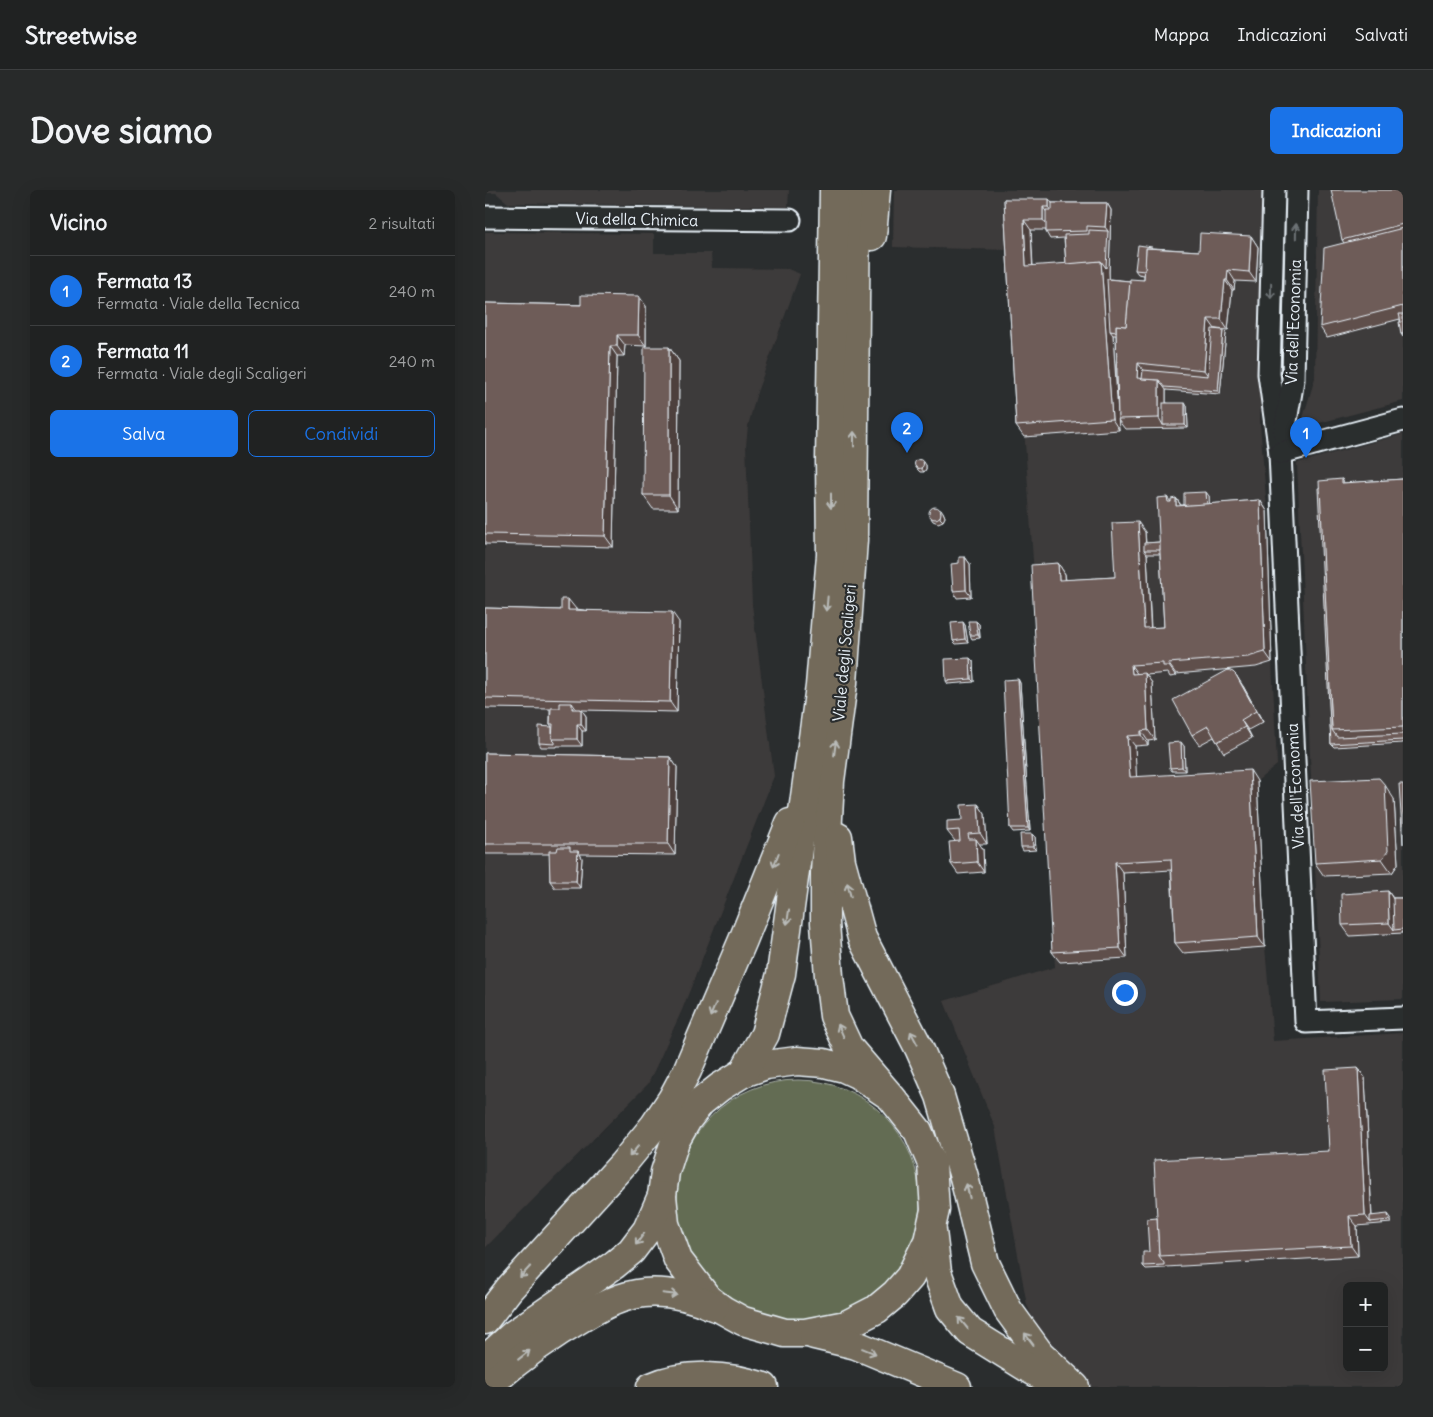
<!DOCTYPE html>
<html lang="it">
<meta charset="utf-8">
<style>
:root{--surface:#202222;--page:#282a2a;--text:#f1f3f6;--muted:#a2a4a5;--line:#3d3f40;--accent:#1a73e8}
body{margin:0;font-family:Delius,sans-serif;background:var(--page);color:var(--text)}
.controls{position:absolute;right:15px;bottom:15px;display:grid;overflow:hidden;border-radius:8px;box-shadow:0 5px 20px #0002}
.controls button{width:45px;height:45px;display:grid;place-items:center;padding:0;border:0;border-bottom:1px solid var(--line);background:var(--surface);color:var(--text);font:25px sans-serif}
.you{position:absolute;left:639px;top:802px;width:18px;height:18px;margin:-12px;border:4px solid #fff;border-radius:50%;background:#1a73e8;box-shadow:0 0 0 8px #1a73e833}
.badge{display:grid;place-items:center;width:32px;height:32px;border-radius:50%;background:var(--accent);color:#fff;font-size:16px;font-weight:700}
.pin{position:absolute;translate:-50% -41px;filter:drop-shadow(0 1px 2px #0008)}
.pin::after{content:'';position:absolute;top:26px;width:18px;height:15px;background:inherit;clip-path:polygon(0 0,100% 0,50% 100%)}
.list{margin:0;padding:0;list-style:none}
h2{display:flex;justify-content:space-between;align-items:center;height:65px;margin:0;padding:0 20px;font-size:21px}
h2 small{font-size:16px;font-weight:400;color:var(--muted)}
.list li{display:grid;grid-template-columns:32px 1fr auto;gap:15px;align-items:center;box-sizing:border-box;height:70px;padding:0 20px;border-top:1px solid var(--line)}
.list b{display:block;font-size:19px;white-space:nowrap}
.list p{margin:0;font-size:16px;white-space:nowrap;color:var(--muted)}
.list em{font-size:16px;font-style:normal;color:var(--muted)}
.actions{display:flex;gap:10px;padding:15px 20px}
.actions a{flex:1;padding:11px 0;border:1px solid var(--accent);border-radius:8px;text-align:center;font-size:18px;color:var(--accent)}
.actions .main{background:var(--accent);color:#fff}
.map{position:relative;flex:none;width:918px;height:1197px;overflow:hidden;border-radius:8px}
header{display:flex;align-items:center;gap:30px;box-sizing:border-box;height:70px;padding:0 25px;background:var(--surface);border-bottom:1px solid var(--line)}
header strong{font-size:24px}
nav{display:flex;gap:28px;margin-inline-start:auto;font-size:18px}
.intro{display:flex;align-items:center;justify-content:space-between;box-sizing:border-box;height:120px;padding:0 30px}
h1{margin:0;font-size:35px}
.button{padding:12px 22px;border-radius:8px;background:var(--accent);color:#fff;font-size:18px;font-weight:700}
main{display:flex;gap:30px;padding:0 30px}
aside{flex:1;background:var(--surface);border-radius:8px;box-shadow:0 5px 20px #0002}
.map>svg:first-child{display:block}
.built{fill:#3e3b3b;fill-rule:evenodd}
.green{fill:#646c52;stroke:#a6aea5}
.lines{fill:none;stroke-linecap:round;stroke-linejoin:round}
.minor-casing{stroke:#e8f1f8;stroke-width:25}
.highway-casing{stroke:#e8f1f8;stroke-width:31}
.minor{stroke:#2a2d2e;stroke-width:21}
.highway{stroke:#736b5a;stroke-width:28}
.wall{fill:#5f4f4c;stroke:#e8f1f8;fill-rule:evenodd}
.shaded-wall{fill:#4d403e;stroke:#e8f1f8}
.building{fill:#6e5c58;stroke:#e8f1f8}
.oneway{stroke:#6c7275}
.oneway2{stroke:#b9bbb9}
.labels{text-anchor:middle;stroke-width:4.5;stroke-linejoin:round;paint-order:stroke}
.street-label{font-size:16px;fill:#e8f1f8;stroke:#2a2d2e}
</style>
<header>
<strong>Streetwise</strong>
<nav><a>Mappa</a><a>Indicazioni</a><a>Salvati</a></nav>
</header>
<div class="intro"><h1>Dove siamo</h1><a class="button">Indicazioni</a></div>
<main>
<aside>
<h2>Vicino<small>2 risultati</small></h2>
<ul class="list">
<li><span class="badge">1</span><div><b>Fermata 13</b><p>Fermata · Viale della Tecnica</p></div><em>240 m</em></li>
<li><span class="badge">2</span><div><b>Fermata 11</b><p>Fermata · Viale degli Scaligeri</p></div><em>240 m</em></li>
</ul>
<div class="actions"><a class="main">Salva</a><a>Condividi</a></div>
</aside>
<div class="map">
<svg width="918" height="1197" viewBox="0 0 918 1197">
<rect width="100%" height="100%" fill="#2a2d2e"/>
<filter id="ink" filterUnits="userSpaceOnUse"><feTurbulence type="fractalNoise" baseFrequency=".02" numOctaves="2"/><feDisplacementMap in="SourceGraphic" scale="10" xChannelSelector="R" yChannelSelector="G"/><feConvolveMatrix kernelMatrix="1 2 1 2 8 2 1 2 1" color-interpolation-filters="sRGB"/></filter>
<g filter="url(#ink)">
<g class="built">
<path d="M0 0H304L303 17 23 13 11 3H0Z"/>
<path d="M409 0H778L775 234 782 321 787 472 792 575 772 591 780 757 788 851 918 843V1197H606L601 1195 559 1152 542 1115 510 937 459 811 570 777 548 370 527 60 408 57ZM862 1096H899V1178H862Z"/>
<path d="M833 0H918V211L815 238 830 188Z"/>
<path d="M0 42 169 44V63H226L227 78 303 79 315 84 272 202 263 236 261 255 267 415 289 586 197 820 163 894 0 1058Z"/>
<path d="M918 244V809L836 812 812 273Z"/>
</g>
<circle class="green" cx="313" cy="1012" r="122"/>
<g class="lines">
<g class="minor-casing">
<g id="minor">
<path d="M789 0 784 184 795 263 821 832 918 828"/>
<path d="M0 27 305 30"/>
<path d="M799 243 808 190 812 0"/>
<path d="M795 263 918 230"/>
</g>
</g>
<g class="highway-casing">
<g id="highway">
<path d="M371 0 368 350 358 493 345 591 340 683V733L344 786 349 826 364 858 406 907 433 941 447 974 450 1020 443 1051 425 1087 410 1104 392 1119 361 1135 320 1143H300L258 1131 238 1120 223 1109 193 1070 180 1034 177 1006 180 982 190 951 202 930 216 912 235 897 258 883 281 875 312 871 339 873 359 878 372 884 406 907"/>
<path d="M387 46 391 0"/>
<path d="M353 647 356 671 377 748 434 858 455 906 479 987 500 1073 523 1120 555 1164 590 1197"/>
<path d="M258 883 280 844 296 784 335 496 346 365 345 271 349 0"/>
<path d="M447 1041 452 1082 465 1118 485 1142 543 1178 573 1195"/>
<path d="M0 1130 24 1099 137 975 169 936 187 909 202 881 258 750 305 633"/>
<path d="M329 1145 371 1155 472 1197"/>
<path d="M0 1170 29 1144 129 1075 146 1061 162 1040 177 1006"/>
<path d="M2 1197C33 1169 63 1147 98 1127 117 1116 137 1105 159 1103 184 1101 208 1107 230 1117"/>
<path d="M166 1197C201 1182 243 1185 279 1197"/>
</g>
</g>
<use href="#minor" class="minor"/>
<use href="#highway" class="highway"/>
</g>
<g class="wall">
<path d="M918 0V147L916 144 915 129 842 148 835 137 859 53 857 50Z"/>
<path d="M519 9 567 13H622L626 20 624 82V89L645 91 659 90V85L653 84 650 80 668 58 714 61 766 46 773 57 771 92 750 91 749 100H747L743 140 730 139 738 140 741 143 735 204 681 200V213L702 216 703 238 640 239 633 230 634 240 539 247 531 236ZM546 40H561V42L565 49 579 48 581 74 548 76ZM628 145H631L633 220 629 161Z"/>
<path d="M0 113 161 116V156L140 155 139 166H132L128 357 0 354Z"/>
<path d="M184 157 194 171 193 319H168L158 305Z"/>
<path d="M441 275V279L439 282H435L433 280 430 276Z"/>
<path d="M857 289 859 293 918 289V553L849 557 846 554 835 298Z"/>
<path d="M724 306V314L775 310 782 321 787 472 771 477 691 484V486L685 487 683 483 661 485 667 493 670 550 663 551V555L650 556 651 587 772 591 780 757 698 763 690 753 686 680 638 683 642 768 575 772 567 762 573 373 580 384 581 390 630 387 660 342 661 353 675 352 682 307 686 312 691 308 696 315H699ZM662 364H675L679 437 666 438Z"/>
<path d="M458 322 460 327 458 331 453 333 448 331 446 328Z"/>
<path d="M480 367 485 374 486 407 472 408 468 401 474 373Z"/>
<path d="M0 418 76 420 91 419 194 432 192 522 97 520 101 526V541H97V556H72V557H56L54 553 67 537 65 534V519L0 518Z"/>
<path d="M491 431 494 434 495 448 487 449 485 445Z"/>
<path d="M480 435 483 453 471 454 468 451Z"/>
<path d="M485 468 488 471 489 492 463 494 461 491Z"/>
<path d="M533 489 535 493 545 641 528 642 525 638Z"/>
<path d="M758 496 778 532 763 540 767 548 739 563 729 547 714 555 707 545Z"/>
<path d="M699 556 700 581H687L685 578Z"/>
<path d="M0 563 185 567 192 577 190 665 95 664 97 668 95 698H70L65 691V664H0Z"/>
<path d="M909 609 913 674 907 683 839 686 830 673Z"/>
<path d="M493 614 500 624 502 654H494L498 659 499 682 473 684 466 674 470 651 462 641 477 630Z"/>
<path d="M550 647 551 660 538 661 536 657Z"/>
<path d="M903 701 908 708H918V743L865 746 857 735Z"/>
<path d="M873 878 880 888 887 1026 906 1028V1033L872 1036 873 1066 681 1077V1078L661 1079 658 1076 664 1062 672 1028 844 961Z"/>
</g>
<g class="shaded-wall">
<path d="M564 9 572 20V27L564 17Z"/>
<path d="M622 13 626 20 624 82 627 141H625L628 145 634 240 627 229 616 71 623 41 620 37Z"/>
<path d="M558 17 565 27 566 40 558 30Z"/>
<path d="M539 30 546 40 548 87 541 76Z"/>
<path d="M766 46 773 57 771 92 764 82Z"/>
<path d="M743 80 750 91 749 100 742 90Z"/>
<path d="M740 90 747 100 743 140 736 129Z"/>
<path d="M154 106 161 116V156L153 145Z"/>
<path d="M723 129 730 139 726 190 719 180Z"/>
<path d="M738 140 741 143 735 204 733 201Z"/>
<path d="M132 145 140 155 139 166 132 156Z"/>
<path d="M125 156 132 166 128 357 120 346Z"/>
<path d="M184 157 194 171 193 319 184 305Z"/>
<path d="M653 173 660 183 659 195 652 188Z"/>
<path d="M674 190 681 200V235H678L674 228Z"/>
<path d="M700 213 702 216 703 238 700 235Z"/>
<path d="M439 272 441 275V279L439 282 436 278Z"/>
<path d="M721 302 724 306 725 324 722 321Z"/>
<path d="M691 308 698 319 691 316Z"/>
<path d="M775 310 782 321 787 472 780 462Z"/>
<path d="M456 319 458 322 460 327 458 331 455 328Z"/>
<path d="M653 332 660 342 661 360H659L662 364 666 448 659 438Z"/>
<path d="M480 367 485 374 486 407 481 400Z"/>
<path d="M573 373 580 384 581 401 574 390Z"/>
<path d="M83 409 91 419 90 430 83 420Z"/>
<path d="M187 422 194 432 192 522 185 512Z"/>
<path d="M491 431 494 434 495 448 493 445Z"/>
<path d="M478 432 480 435 483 453 480 449Z"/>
<path d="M485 468 488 471 489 492 486 489Z"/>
<path d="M683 473 691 484V486L684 476Z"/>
<path d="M646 475 653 485 647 484Z"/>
<path d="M660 483 667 493 670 550 663 540Z"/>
<path d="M751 485 758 496 778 532 771 521Z"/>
<path d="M533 489 535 493 545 641 543 638Z"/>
<path d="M87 513 92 520 87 519Z"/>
<path d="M96 519 101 526V541L96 534Z"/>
<path d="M756 530 763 540 767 548 760 537Z"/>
<path d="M92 534 97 541V556L92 549Z"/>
<path d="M656 541 663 551V555L656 545Z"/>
<path d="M642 546 650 556 652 597 645 587Z"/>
<path d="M696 552 699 556 700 581 697 577Z"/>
<path d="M185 567 192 577 190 665 183 654Z"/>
<path d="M765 580 772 591 780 757 773 747Z"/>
<path d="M900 595 909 609 913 674 907 683 897 669Z"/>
<path d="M493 614 500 624 502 654 495 643Z"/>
<path d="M547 644 550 647 551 660 548 657Z"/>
<path d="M491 649 498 659 499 682 492 672Z"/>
<path d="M93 661 97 668 95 698 91 691Z"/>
<path d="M630 672 638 683 642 768 635 758Z"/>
<path d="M903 701 910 712 909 740 904 733Z"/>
<path d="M873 878 880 888 887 1032H885L880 1025Z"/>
<path d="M903 1024 906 1028V1033L904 1030Z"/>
<path d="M864 1026 872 1036 873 1066 866 1056Z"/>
</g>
<g class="building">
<path d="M846 0H918V34L857 50Z"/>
<path d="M519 9H564V17H558V30H539L541 76 616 71 627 229 531 236Z"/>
<path d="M567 13H622L620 37 602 36V41L561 42V20H567Z"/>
<path d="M918 38V116L835 137 839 58Z"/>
<path d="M604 40 623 41 621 78 616 71 581 74 579 45 604 44Z"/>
<path d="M715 43 766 46 764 82 743 80 742 90H740L736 129H723L719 180 653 173 652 188 674 190V228L633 229 631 135 641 136 645 89 659 90 661 58 714 61Z"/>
<path d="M653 55 667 57V58H661L660 81 650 80Z"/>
<path d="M622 89 645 91 641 136 631 135V142L625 141Z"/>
<path d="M96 105 154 106 153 145H132V156H125L120 346 0 344V113L96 115Z"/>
<path d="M914 124H918V144H916L914 132H916Z"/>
<path d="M727 139 738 140 733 201 679 197 674 190 657 189 658 180 723 186Z"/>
<path d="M159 157H184V305H158Z"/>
<rect x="678" y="213" width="22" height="22"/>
<circle cx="434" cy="274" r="4.5"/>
<path d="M857 289V293L918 289V537L847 540 834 291Z"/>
<path d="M833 298H835L847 540 852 547 918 544V550L846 554Z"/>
<path d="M721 302 722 314 696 316 699 315V303Z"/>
<path d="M682 307 683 312H686V309L691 308V316L775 310 780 462 763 467 683 473 684 476H678V473L646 475 647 484 660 483 663 540 656 541V545L642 546 645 587 765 580 773 747 690 753 686 669 630 672 635 758 567 762 546 375 573 373 574 390 630 387 627 333 653 332 659 438 679 437 672 308Z"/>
<circle cx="450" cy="323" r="6"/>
<path d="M675 352V360H659V353Z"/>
<path d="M474 367H480L481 400 468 401 466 374 474 373Z"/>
<path d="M76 409H83V420L187 422 185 512 0 508V418L76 420Z"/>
<path d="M483 431H491L493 445H485Z"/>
<path d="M478 432 480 449 468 451 466 433Z"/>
<path d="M485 468 486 489 461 491 460 469Z"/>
<path d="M743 480 748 482 751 485 771 521 756 530 760 537 732 552 723 536 707 545 688 510Z"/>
<path d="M533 489 543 638H525L518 490Z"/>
<path d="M75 513H87V519H96V534H92V549H67L68 534H65L66 518H75Z"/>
<path d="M54 536 67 537V549L70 552V554L54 553Z"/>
<path d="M696 552 697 577 685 578 683 553Z"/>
<path d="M0 563 185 567 183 654H0Z"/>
<path d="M894 588 900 595 903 661 897 669 830 673 825 591Z"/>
<path d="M914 594H918V654Z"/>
<path d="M493 614 495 643 483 644 484 649H491L492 672 466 674 464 652 475 651 474 640 462 641V631L477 630 476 615Z"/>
<path d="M535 644H547L548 657H536Z"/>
<path d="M73 657H85V661H93L91 691H65L64 661H72Z"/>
<path d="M903 701 904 733 857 735 856 704Z"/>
<path d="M908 708H918V739L909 740Z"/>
<path d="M873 878 880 1025 864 1026 866 1056 674 1066 669 970 844 961 840 880Z"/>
<path d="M903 1024 904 1030 885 1032V1026Z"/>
<path d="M672 1028 674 1066 679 1073V1075L658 1076V1062H664L662 1029Z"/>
</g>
<defs><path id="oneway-shaft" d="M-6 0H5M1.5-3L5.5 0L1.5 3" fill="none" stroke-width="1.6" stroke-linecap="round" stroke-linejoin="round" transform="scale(1.25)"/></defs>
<g class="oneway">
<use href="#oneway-shaft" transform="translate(811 41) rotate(-89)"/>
<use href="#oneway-shaft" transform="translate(786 101) rotate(91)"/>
</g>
<g class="oneway2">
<use href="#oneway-shaft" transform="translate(369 249) rotate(-90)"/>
<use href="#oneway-shaft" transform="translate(346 311) rotate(90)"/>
<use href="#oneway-shaft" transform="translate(342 414) rotate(95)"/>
<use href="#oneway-shaft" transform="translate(350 558) rotate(-83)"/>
<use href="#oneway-shaft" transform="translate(291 670) rotate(111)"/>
<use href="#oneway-shaft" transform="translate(364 700) rotate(-105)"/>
<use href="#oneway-shaft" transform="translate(303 727) rotate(98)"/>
<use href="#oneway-shaft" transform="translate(228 820) rotate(113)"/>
<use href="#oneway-shaft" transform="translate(356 841) rotate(-114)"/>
<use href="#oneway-shaft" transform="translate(429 848) rotate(-118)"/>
<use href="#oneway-shaft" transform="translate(149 961) rotate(130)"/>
<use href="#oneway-shaft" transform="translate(483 1001) rotate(-103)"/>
<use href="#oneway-shaft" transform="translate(155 1049) rotate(126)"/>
<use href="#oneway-shaft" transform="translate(40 1082) rotate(133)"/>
<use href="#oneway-shaft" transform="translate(185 1104) rotate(6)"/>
<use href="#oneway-shaft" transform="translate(478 1133) rotate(-130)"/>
<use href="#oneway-shaft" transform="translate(544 1149) rotate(-127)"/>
<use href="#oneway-shaft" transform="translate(384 1161) rotate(22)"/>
<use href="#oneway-shaft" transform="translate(39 1165) rotate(-38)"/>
</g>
</g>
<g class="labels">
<g class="street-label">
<text transform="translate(152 29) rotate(1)" y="6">Via della Chimica</text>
<text transform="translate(808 132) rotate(-88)" y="6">Via dell'Economia</text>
<text transform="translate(359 463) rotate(-85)" y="6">Viale degli Scaligeri</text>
<text transform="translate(810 596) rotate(-93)" y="6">Via dell'Economia</text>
</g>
</g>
</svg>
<div class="controls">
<button>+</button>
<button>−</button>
</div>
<div class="you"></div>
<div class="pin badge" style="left:821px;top:268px">1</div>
<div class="pin badge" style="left:422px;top:263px">2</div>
</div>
</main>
